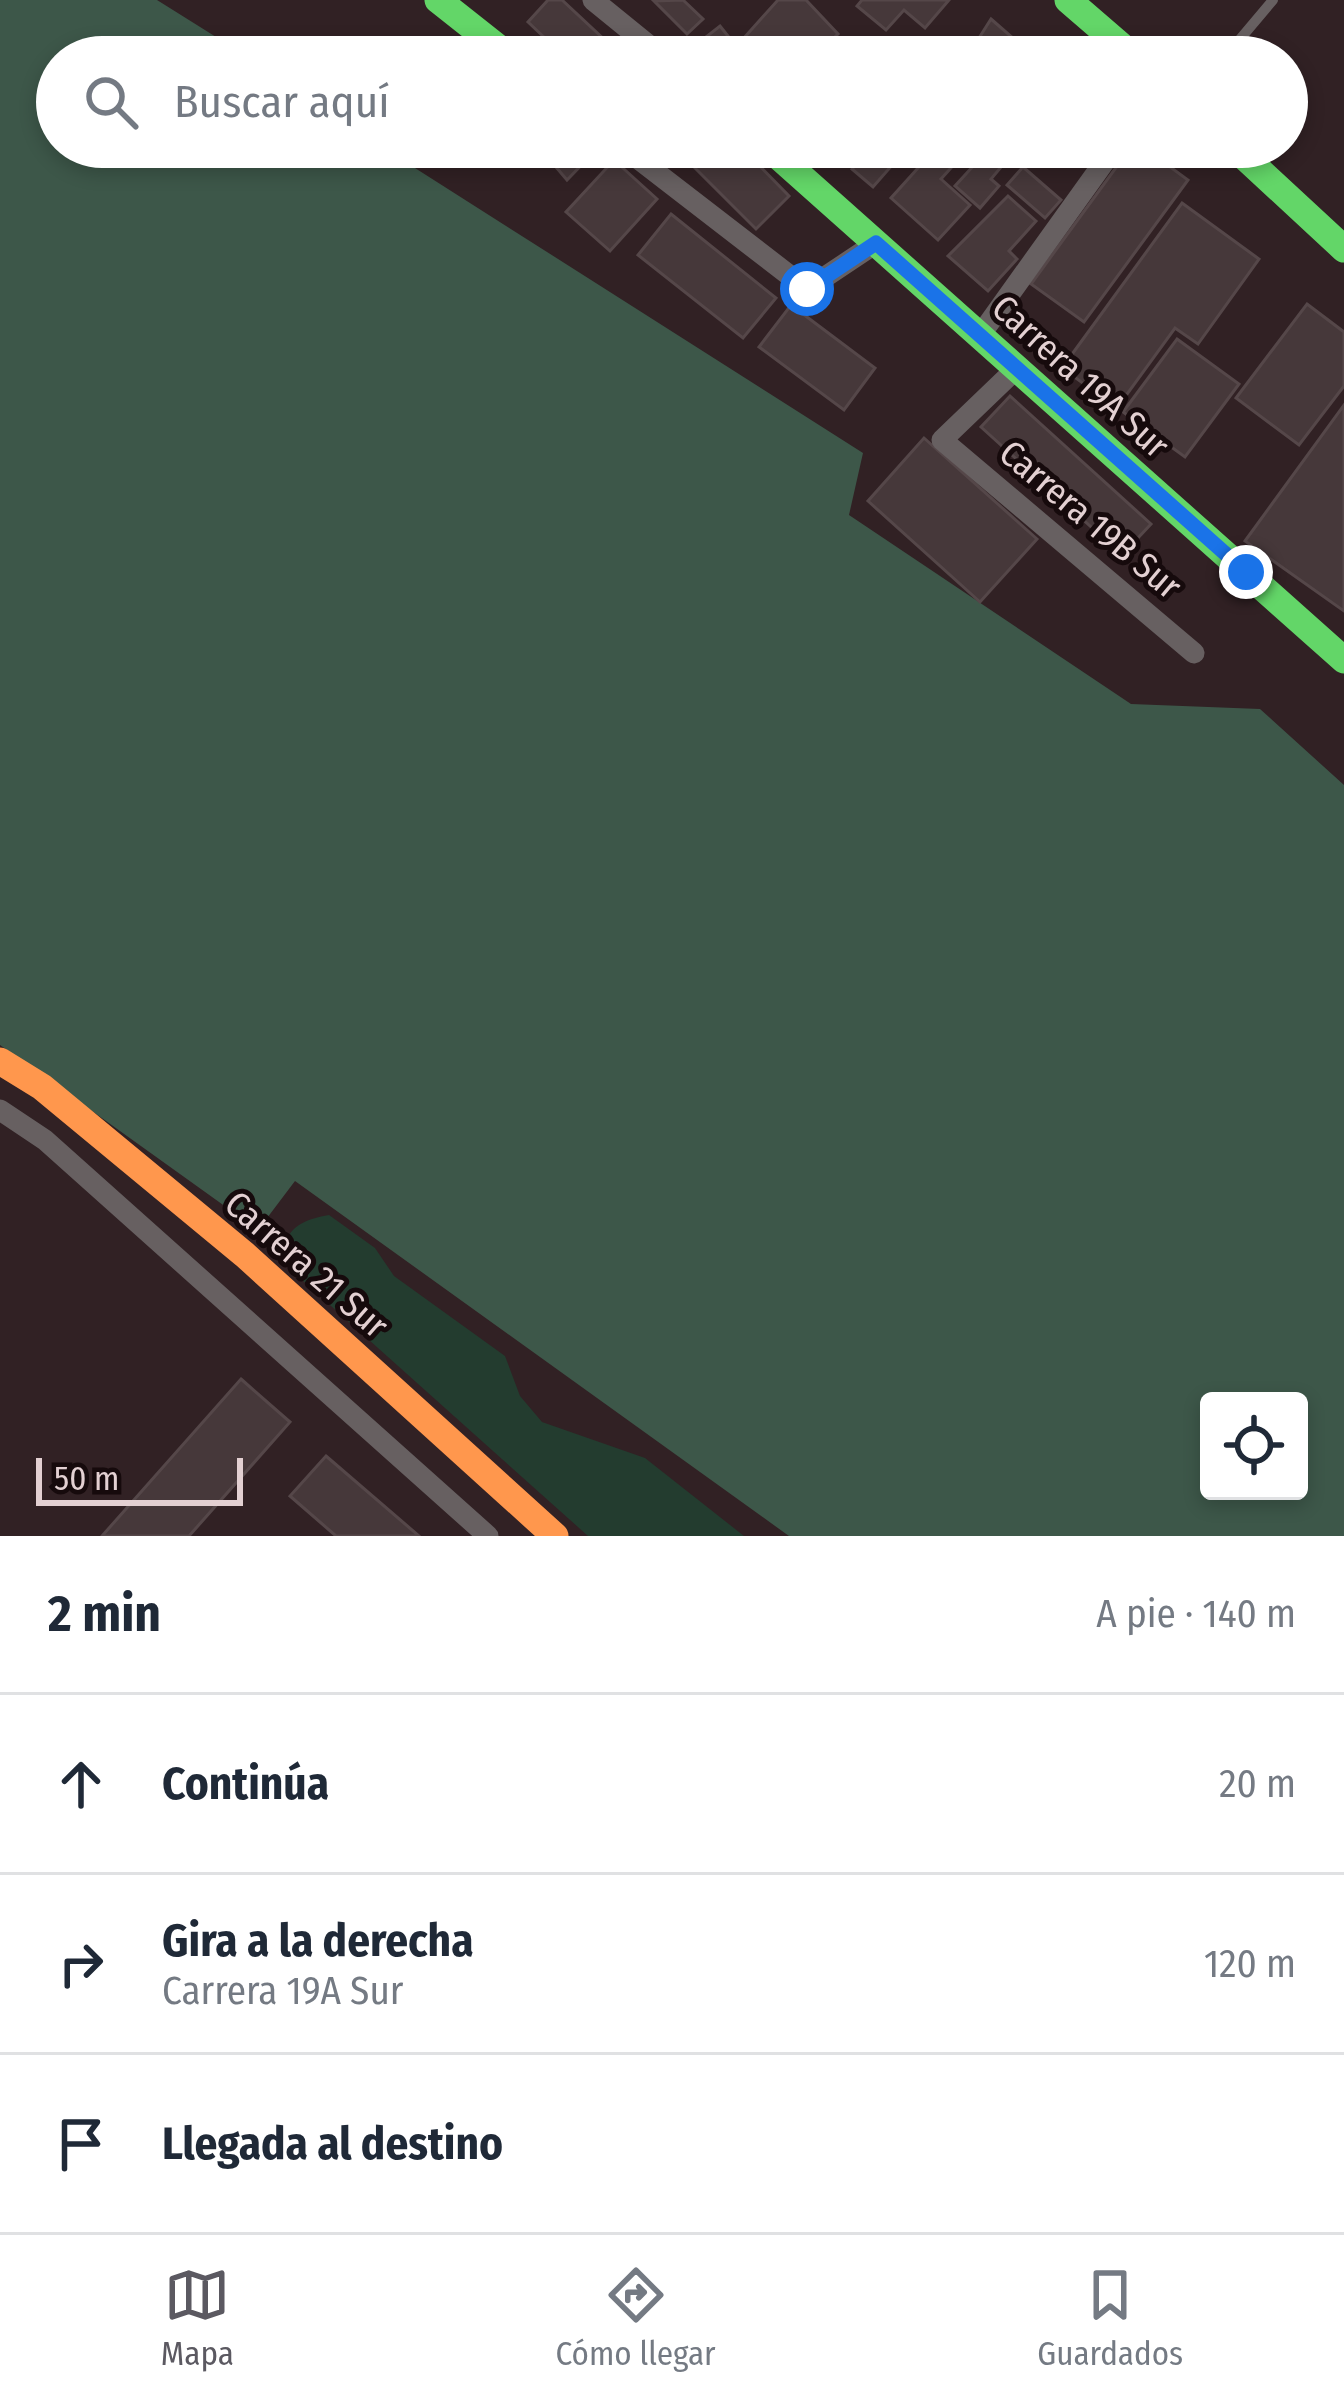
<!DOCTYPE html>
<html lang="es">
<meta charset="utf-8">
<style>
:root{--surface:#fff;--page:#f6f6f7;--text:#1f2937;--muted:#747a83;--line:#e0e1e3;--accent:#5b5961}
body{margin:0;font-family:"Fira Sans Condensed",sans-serif;background:var(--page);color:var(--text)}
.controls{position:absolute;right:36px;bottom:36px;display:grid;overflow:hidden;border-radius:12px;box-shadow:0 6px 18px #0003}
.controls button{width:108px;height:108px;display:grid;place-items:center;padding:0;border:0;border-bottom:3px solid var(--line);background:var(--surface);color:var(--text);font:60px sans-serif}
.scale{position:absolute;left:36px;bottom:30px;width:207px;box-sizing:border-box;padding-left:12px;border:6px solid #e3d0d2;border-top:0;font-size:33px;line-height:42px;white-space:nowrap;color:#e3d0d2;-webkit-text-stroke:9px #160a0c;paint-order:stroke}
.stop{position:absolute;width:36px;height:36px;margin:-27px;border:9px solid #1a73e8;border-radius:50%;background:#fff}
.stop.end{background:#1a73e8;border-color:#fff;box-shadow:0 3px 12px #0008}
.list{margin:0;padding:0;list-style:none}
h2{display:flex;justify-content:space-between;align-items:center;height:156px;margin:0;padding:0 48px;font-size:51px}
h2 small{font-size:39px;font-weight:400;color:var(--muted)}
.list li{display:grid;grid-template-columns:78px 1fr auto;gap:36px;align-items:center;box-sizing:border-box;height:180px;padding:0 48px;border-top:3px solid var(--line)}
.list b{display:block;font-size:45px;white-space:nowrap}
.list p{margin:0;font-size:39px;white-space:nowrap;color:var(--muted)}
.list em{font-size:39px;font-style:normal;color:var(--muted)}
.icon{flex:none;width:66px;height:66px;fill:none;stroke:currentColor;stroke-width:2;stroke-linecap:round;stroke-linejoin:round}
.map{position:relative;flex:none;width:1344px;height:1536px;overflow:hidden}
.search{position:absolute;background:var(--surface);box-shadow:0 6px 18px #0003;left:36px;right:36px;top:36px;height:132px;display:flex;align-items:center;gap:30px;box-sizing:border-box;padding:0 42px;border-radius:66px;color:var(--muted);font-size:45px}
.sheet{height:696px;background:var(--surface)}
nav{display:flex;justify-content:space-around;align-items:center;box-sizing:border-box;height:168px;border-top:3px solid var(--line);background:var(--surface);font-size:33px;color:var(--muted)}
nav a{display:grid;justify-items:center;gap:6px}
nav .on{color:var(--accent)}
.map>svg:first-child{display:block}
.green{fill:#233c2f}
.forest{fill:#3d5749;fill-rule:evenodd}
.building{fill:#46383a;stroke:#554749;stroke-width:3}
.lines{fill:none;stroke-linecap:round;stroke-linejoin:round}
.lane{stroke:#676061;stroke-width:10}
.street{stroke:#676061;stroke-width:21}
.fast{stroke:#63d668;stroke-width:27}
.slow{stroke:#ff974d;stroke-width:27}
.route{stroke:#1a73e8;stroke-width:15}
.labels{text-anchor:middle;stroke-width:10;stroke-linejoin:round;paint-order:stroke}
.street-label{font-size:36px;fill:#e3d0d2;stroke:#160a0c}
</style>
<div class="map">
<svg width="1344" height="1536" viewBox="0 0 1344 1536">
<rect width="100%" height="100%" fill="#312124"/>
<path class="green" d="M329 1215 375 1248 394 1276 505 1356 520 1396 542 1422 645 1458 744 1536H588L292 1271 283 1246C292 1224 307 1219 329 1215Z"/>
<path class="forest" d="M0 0H157L248 57H57V147H382L863 453 849 515 1131 704 1260 709 1344 785V1536H789L295 1181 258 1230 0 1045ZM1209 1401H1299V1491H1209Z"/>
<g class="building">
<path d="M548 0H562L623 57H565L528 22Z"/>
<path d="M683 0 703 19 687 34 654 1Z"/>
<path d="M778 0H806L838 34 814 57H759L743 39Z"/>
<path d="M862 0H949L925 28 904 10 886 30 857 6Z"/>
<path d="M991 19 1022 46 1011 57H967Z"/>
<path d="M720 26 743 55 741 57H707L697 44Z"/>
<path d="M850 40 872 57H837Z"/>
<path d="M490 147H524L510 164Z"/>
<path d="M539 147H595L597 149 567 180Z"/>
<path d="M674 147H741L789 196 756 229Z"/>
<path d="M908 147 873 187 852 169 864 156 856 147Z"/>
<path d="M937 147H947L960 158 941 179 970 205 938 240 891 198Z"/>
<path d="M1131 147H1143L1188 180 1084 322 1031 284Z"/>
<path d="M986 152 1002 166 991 179 999 186 980 208 955 186Z"/>
<path d="M614 160 657 199 610 251 566 212Z"/>
<path d="M1023 167 1061 200 1045 218 1007 185Z"/>
<path d="M1008 196 1036 221 1009 251 1017 259 988 291 948 256Z"/>
<path d="M1182 203 1259 259 1198 344 1175 328 1117 408 1062 368Z"/>
<path d="M671 214 776 298 743 338 638 255Z"/>
<path d="M1307 304 1344 332V386L1299 445 1236 398Z"/>
<path d="M791 305 875 368 844 410 759 347Z"/>
<path d="M1177 339 1239 384 1185 457 1123 412Z"/>
<path d="M1010 396 1151 524 1122 555 981 427Z"/>
<path d="M1344 405V611L1245 541Z"/>
<path d="M924 438 1037 539 980 602 868 501Z"/>
<path d="M241 1379 290 1422 189 1536H102Z"/>
<path d="M326 1456 419 1536H336L290 1496Z"/>
</g>
<g class="lines">
<path class="lane" d="M1225 57 1273 0"/>
<g class="street">
<path d="M593 0 663 57"/>
<path d="M623 147 807 289 876 243"/>
<path d="M981 334 1115 147"/>
<path d="M1018 367 942 440 1194 653"/>
<path d="M0 1110 45 1140 488 1536"/>
</g>
<g class="fast">
<path d="M438 0 510 57"/>
<path d="M1068 0 1134 57"/>
<path d="M768 147 1344 660"/>
<path d="M1234 147 1344 249"/>
</g>
<path class="slow" d="M0 1061 42 1087 245 1255 555 1536"/>
</g>
<g class="lines">
<path class="route" d="M807 289 876 243 1246 572"/>
</g>
<g class="labels">
<g class="street-label">
<text transform="translate(1081 376) rotate(42)" y="13">Carrera 19A Sur</text>
<text transform="translate(1091 519) rotate(40)" y="13">Carrera 19B Sur</text>
<text transform="translate(307 1264) rotate(41)" y="13">Carrera 21 Sur</text>
</g>
</g>
</svg>
<div class="controls">
<button><svg class="icon" aria-label="locate" viewBox="0 0 24 24"><circle cx="12" cy="12" r="6"/><path d="M12 2v4M12 18v4M2 12h4M18 12h4"/></svg></button>
</div>
<div class="scale">50 m</div>
<div class="stop" style="left:807px;top:289px"></div>
<div class="stop end" style="left:1246px;top:572px"></div>
<div class="search"><svg class="icon" aria-label="search" viewBox="0 0 24 24"><circle cx="10" cy="10" r="6"/><path d="M15 15l6 6"/></svg>Buscar aquí</div>
</div>
<section class="sheet">
<h2>2 min<small>A pie · 140 m</small></h2>
<ul class="list">
<li><svg class="icon" aria-label="ahead" viewBox="0 0 24 24"><path d="M12 20V5M6 11l6-6 6 6"/></svg><div><b>Continúa</b></div><em>20 m</em></li>
<li><svg class="icon" aria-label="right" viewBox="0 0 24 24"><path d="M7 20v-9h11M14 6l5 5-5 5"/></svg><div><b>Gira a la derecha</b><p>Carrera 19A Sur</p></div><em>120 m</em></li>
<li><svg class="icon" aria-label="arrive" viewBox="0 0 24 24"><path d="M6 21V4h12l-3 4 3 4H6"/></svg><div><b>Llegada al destino</b></div></li>
</ul>
</section>
<nav>
<a class="on"><svg class="icon" aria-label="map" viewBox="0 0 24 24"><path d="M3 6l6-2 6 2 6-2v14l-6 2-6-2-6 2zM9 4v14M15 6v14"/></svg>Mapa</a>
<a><svg class="icon" aria-label="directions" viewBox="0 0 24 24"><path d="M12 3l9 9-9 9-9-9zM9 14v-3h6M13 9l2 2-2 2"/></svg>Cómo llegar</a>
<a><svg class="icon" aria-label="saved" viewBox="0 0 24 24"><path d="M7 4h10v16l-5-4-5 4z"/></svg>Guardados</a>
</nav>
